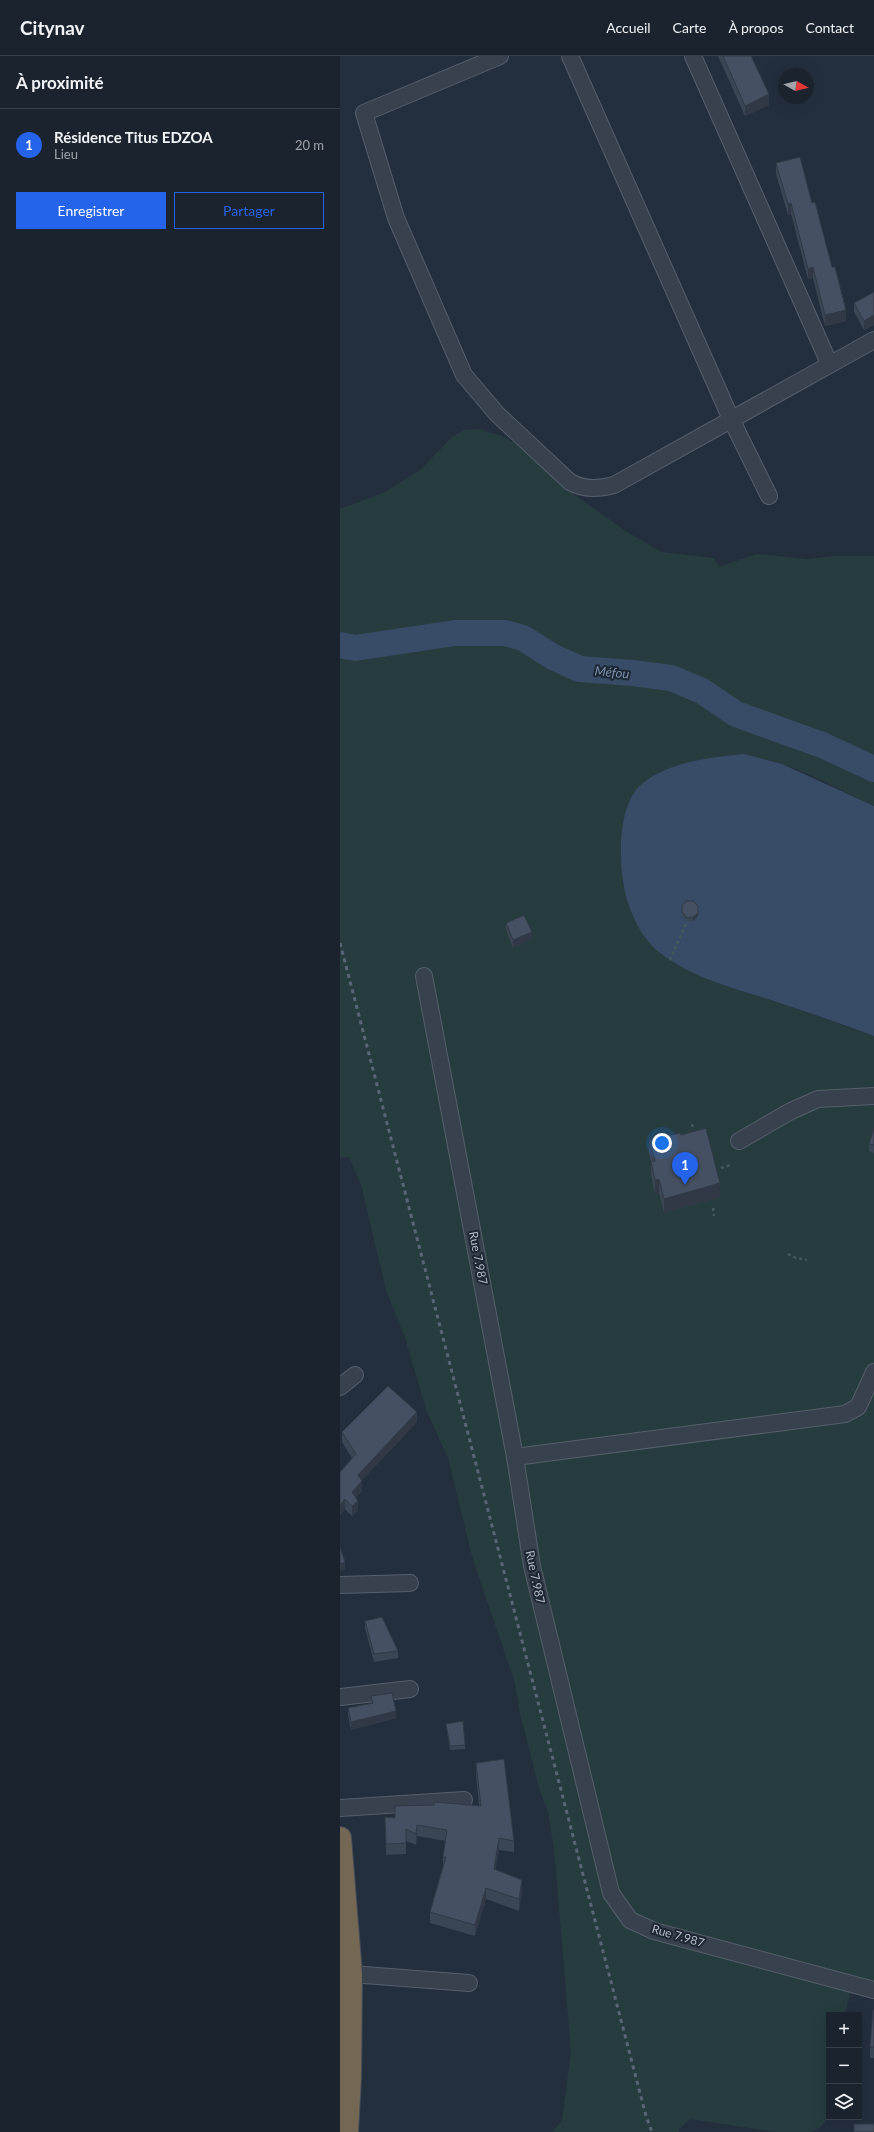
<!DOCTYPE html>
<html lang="fr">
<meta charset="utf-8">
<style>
:root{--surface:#1b232e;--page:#282f3a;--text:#f1f3f6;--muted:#a0a4aa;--line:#39404a;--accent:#2563eb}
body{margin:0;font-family:Lato,sans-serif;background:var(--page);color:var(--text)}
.controls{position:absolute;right:12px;bottom:12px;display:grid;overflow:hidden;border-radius:0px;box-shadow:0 4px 16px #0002}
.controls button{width:36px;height:36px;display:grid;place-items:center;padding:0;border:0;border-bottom:1px solid var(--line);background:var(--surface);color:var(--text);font:20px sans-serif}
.compass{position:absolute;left:438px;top:12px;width:36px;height:36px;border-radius:50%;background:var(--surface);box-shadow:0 4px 16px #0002;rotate:98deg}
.you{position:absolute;left:322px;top:1087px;width:14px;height:14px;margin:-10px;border:3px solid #fff;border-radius:50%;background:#1a73e8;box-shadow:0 0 0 6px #1a73e833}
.badge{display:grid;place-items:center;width:26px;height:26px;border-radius:50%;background:var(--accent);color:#fff;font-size:13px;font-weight:700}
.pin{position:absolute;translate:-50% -33px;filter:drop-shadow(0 1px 2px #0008)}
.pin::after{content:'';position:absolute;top:21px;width:14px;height:12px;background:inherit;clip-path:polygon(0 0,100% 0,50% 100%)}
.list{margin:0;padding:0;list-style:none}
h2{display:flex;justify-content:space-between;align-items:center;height:52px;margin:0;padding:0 16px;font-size:17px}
h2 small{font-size:13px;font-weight:400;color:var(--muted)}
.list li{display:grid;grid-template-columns:26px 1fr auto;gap:12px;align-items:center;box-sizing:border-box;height:72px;padding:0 16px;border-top:1px solid var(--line)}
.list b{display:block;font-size:15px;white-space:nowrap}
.list p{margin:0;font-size:13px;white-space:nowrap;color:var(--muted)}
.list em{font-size:13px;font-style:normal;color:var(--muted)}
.actions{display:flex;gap:8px;padding:12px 16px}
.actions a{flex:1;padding:9px 0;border:1px solid var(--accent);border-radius:0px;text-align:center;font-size:14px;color:var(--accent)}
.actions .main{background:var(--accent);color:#fff}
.icon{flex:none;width:22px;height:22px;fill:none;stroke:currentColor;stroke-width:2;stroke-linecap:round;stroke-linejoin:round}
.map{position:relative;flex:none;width:534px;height:2076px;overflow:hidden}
header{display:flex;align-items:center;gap:24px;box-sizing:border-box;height:56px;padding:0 20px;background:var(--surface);border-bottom:1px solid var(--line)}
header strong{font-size:19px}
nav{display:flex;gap:22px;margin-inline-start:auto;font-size:14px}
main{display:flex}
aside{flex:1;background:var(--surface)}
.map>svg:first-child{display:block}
.green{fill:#263c3f}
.water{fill:#394c67}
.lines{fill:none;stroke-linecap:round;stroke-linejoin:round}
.river{stroke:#394c67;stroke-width:26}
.minor-casing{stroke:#565f6c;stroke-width:18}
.highway-casing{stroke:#434c59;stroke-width:24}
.path{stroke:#44595c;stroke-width:2.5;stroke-dasharray:3 3;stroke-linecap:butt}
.minor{stroke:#38414e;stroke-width:16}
.highway{stroke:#746855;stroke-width:22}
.rail{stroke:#5a6575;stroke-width:3;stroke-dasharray:4 4;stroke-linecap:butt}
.wall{fill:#3b4654}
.shaded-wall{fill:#303945}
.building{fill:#455162;stroke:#303945}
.labels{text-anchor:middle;stroke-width:4;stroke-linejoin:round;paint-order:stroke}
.street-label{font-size:12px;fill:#b4bcc9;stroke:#1d2633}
.water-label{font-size:13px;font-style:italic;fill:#7c92b1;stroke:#1d2633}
</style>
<header>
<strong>Citynav</strong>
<nav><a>Accueil</a><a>Carte</a><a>À propos</a><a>Contact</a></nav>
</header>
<main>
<aside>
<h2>À proximité<small></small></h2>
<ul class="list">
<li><span class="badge">1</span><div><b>Résidence Titus EDZOA</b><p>Lieu</p></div><em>20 m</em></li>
</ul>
<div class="actions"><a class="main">Enregistrer</a><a>Partager</a></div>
</aside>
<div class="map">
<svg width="534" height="2076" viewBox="0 0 534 2076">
<rect width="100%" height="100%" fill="#242f3e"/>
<path class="green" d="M139 373 164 381 186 394 214 418 232 437 287 476 322 496 374 502 379 511 416 498 467 503 495 500H534V750C487 729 439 696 386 700L282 780 283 829 351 916 534 980V1927L511 1934 505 1959H489V2060L481 2071 471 2076H436L350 2063 340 2072 339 2076H212L222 2064 231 1996 214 1793 208 1756 199 1732 179 1654 175 1627 133 1504 108 1402 87 1356 65 1282 46 1234 21 1129 9 1101 0 1102V453L43 437 80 414 113 380 125 374Z"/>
<path class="water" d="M404 698 442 708 534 750V980C499 967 464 955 428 943 392 932 351 921 320 897 305 886 294 865 288 847 278 817 275 748 303 727 329 706 371 701 404 698Z"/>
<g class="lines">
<path class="river" d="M0 589 15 592 115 577H165L183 582 213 601 240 613 293 617 331 622 362 635 396 658 482 689 534 713"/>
<g class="minor-casing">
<g id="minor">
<path d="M160 0 24 57 56 162 124 319 157 358 230 426C245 434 258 433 274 429L534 284"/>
<path d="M230 0 391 363 429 440"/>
<path d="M353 0 489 307"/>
<path d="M84 920 175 1401 192 1510 271 1837 290 1864 314 1875 534 1934"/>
<path d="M399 1085 451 1055 478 1043 534 1040"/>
<path d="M0 1331 15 1319"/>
<path d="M175 1401 505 1358 518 1351 534 1316"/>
<path d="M0 1529 70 1527"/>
<path d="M0 1641 70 1633"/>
<path d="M0 1752 124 1744"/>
<path d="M11 1918 129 1927"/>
</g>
</g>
<g class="highway-casing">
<path id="highway" d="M0 1782 11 1918 10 2022 7 2076"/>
</g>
<g class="path">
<path d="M330 904 347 865"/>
<path d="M352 1068 353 1073"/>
<path d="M381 1112 391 1109"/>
<path d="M373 1152 374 1160"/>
<path d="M448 1198 456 1202 467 1204"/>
</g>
<use href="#minor" class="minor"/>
<use href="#highway" class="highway"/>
<path class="rail" d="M0 887 306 2060 312 2076"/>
</g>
<g class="wall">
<path d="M378 0H411L429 49 405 60Z"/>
<path d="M436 107 472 147 506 265 485 270 473 222 468 223 451 158 448 159 436 118Z"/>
<path d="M534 236V269L524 274 514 256V247Z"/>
<path d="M342 850H358V860L353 865H347L342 860Z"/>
<path d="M166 867 192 884 173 892 166 874Z"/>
<path d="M534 1072V1097L529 1095V1088Z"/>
<path d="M341 1079 380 1141 324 1157 319 1137 315 1138 311 1120V1106L309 1098V1084Z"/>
<path d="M77 1366 22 1424V1435L16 1441 18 1455 12 1460 5 1453 0 1459 12 1402 2 1386V1376Z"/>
<path d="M25 1565 58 1595V1602L34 1606 25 1572Z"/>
<path d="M31 1640 56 1662 11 1674 8 1659V1652L31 1647Z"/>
<path d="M106 1668 125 1689V1693L110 1694Z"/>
<path d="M136 1707 174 1785V1796L159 1794 155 1814 182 1835 179 1855 146 1843 135 1880 90 1867V1856L103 1810V1801L106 1785 77 1780 76 1789 66 1785V1798L46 1799 45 1761 55 1762 139 1750 136 1718Z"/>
<path d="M534 1954V2002H530V1991Z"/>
</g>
<g class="shaded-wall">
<path d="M429 38V49L405 60V50Z"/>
<path d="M451 147V158L448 159V148Z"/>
<path d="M473 211V222L468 223V213Z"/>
<path d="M506 254V265L485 270V259Z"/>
<path d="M534 259V269L524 274V265Z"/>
<path d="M358 857V860L353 865V861Z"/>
<path d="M192 876V884L173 892V884Z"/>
<path d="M319 1123V1137L315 1138V1124Z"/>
<path d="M380 1127V1141L324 1157V1143Z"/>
<path d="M77 1356V1366L18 1428V1419Z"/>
<path d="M22 1425V1435L12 1446V1436Z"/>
<path d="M5 1443V1453L0 1459V1449Z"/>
<path d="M18 1445V1455L12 1460V1450Z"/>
<path d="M5 1506V1514L0 1515V1508Z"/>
<path d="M56 1655V1662L11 1674V1666Z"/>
<path d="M77 1769V1780L76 1789V1778Z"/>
<path d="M159 1782V1794L154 1825V1813Z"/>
<path d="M182 1824V1835L179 1855V1843Z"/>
<path d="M146 1832V1843L135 1880V1869Z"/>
</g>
<g class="building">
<path d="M383 0H411L429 38 405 50Z"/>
<path d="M460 101 472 147 475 146 492 211H495L506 254 485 259 473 211 468 213 451 147 448 148 436 107Z"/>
<path d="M534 236V259L524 265 514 247Z"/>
<path d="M346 845H353L358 850V857L353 861 347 862 342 856V850Z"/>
<path d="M184 859 192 876 173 884 166 867Z"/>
<path d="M366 1072 380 1127 324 1143 319 1123 315 1124 311 1106 315 1105 309 1084 340 1077 341 1079Z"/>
<path d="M534 1072V1089L529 1088Z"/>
<path d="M48 1330 77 1356 18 1419 22 1425 12 1436 18 1445 12 1450 5 1443 0 1449V1416L16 1398 2 1376Z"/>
<path d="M0 1491 5 1506 0 1508Z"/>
<path d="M42 1561 58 1595 34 1598 25 1565Z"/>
<path d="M52 1637 56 1655 11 1666 8 1652 33 1647 31 1640Z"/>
<path d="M123 1665 125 1689 110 1690 106 1668Z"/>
<path d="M164 1703 174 1785 159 1782 154 1813 182 1824 179 1843 146 1832 135 1869 90 1856 106 1801H103L107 1774 77 1769 76 1778 66 1773V1787L46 1788 45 1761 55 1762V1750L94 1749V1746L141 1750 136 1707Z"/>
<path d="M533 1954H534V1991H530Z"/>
<rect x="514" y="2068" width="20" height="8"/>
</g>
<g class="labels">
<g class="street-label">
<text transform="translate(138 1202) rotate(79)" y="4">Rue 7.987</text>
<text transform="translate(195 1521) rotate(78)" y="4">Rue 7.987</text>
<text transform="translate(338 1880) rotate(16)" y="4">Rue 7.987</text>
</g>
<g class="water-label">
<text transform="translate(272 616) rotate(6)" y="5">Méfou</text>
</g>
</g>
</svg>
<div class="controls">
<button>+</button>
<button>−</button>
<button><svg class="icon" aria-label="layers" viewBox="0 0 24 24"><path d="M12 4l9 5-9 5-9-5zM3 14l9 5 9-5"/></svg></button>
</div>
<svg class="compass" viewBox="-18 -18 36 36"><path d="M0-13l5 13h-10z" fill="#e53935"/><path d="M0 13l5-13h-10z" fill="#a0a4aa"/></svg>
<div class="you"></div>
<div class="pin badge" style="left:345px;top:1129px">1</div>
</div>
</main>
